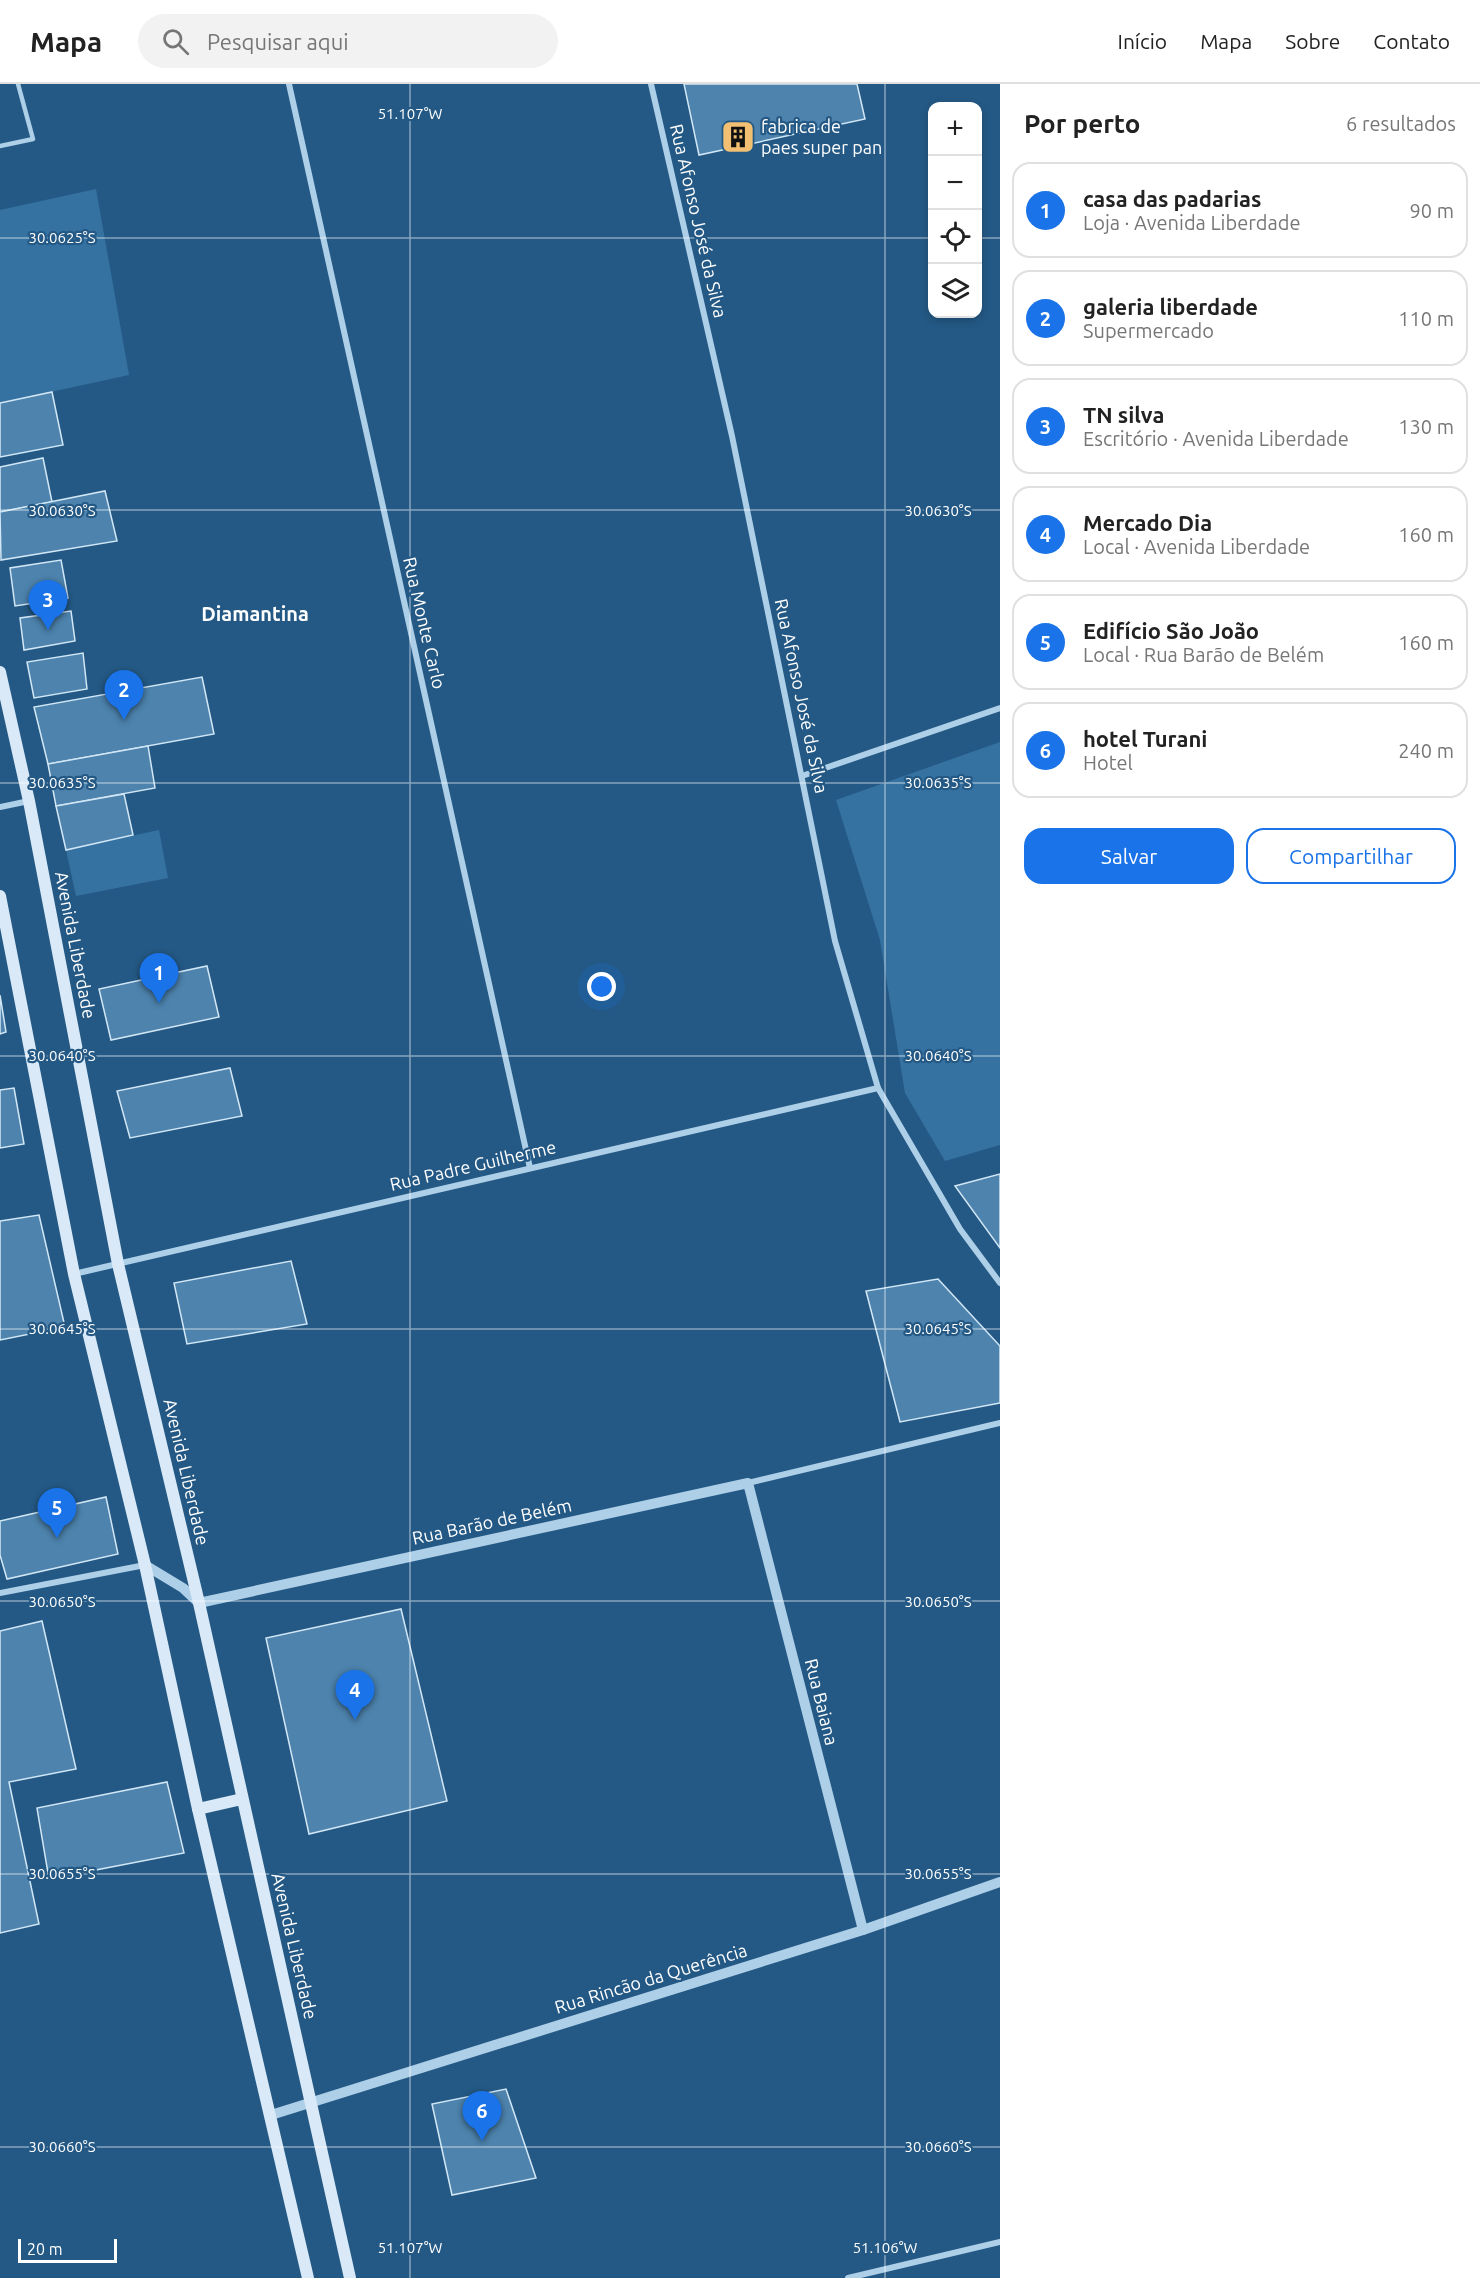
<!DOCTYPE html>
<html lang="pt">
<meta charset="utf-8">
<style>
:root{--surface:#fff;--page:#f2f2f2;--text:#222;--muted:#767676;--line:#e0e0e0;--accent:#1a73e8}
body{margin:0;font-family:Ubuntu,sans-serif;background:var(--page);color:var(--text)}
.controls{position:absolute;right:18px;top:18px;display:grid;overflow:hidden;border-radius:12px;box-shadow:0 3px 9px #0003}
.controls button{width:54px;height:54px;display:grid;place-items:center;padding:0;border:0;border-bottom:2px solid var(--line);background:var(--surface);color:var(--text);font:30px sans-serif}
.scale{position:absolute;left:18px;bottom:15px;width:99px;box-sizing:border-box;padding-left:6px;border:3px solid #fff;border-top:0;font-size:16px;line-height:21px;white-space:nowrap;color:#fff;-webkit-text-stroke:4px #245985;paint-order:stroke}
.you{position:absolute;left:602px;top:903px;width:21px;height:21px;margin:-15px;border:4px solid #fff;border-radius:50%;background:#1a73e8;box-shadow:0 0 0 9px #1a73e833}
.badge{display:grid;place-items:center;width:39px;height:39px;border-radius:50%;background:var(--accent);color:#fff;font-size:20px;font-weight:700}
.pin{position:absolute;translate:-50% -50px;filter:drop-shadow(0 2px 3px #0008)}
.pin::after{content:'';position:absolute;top:32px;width:21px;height:18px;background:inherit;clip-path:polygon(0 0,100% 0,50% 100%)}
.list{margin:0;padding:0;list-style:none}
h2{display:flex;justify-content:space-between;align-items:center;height:78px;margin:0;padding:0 24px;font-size:26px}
h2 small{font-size:20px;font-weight:400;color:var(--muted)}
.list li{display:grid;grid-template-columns:39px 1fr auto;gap:18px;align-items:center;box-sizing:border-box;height:96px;margin:0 12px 12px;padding:0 12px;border:2px solid var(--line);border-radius:18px}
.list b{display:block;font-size:22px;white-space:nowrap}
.list p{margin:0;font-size:20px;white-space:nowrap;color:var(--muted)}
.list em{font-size:20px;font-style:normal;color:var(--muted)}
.actions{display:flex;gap:12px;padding:18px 24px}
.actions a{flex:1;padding:14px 0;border:2px solid var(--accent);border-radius:18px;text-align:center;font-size:21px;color:var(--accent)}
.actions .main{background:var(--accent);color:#fff}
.icon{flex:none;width:33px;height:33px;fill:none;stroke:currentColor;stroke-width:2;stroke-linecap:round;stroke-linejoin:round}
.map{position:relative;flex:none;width:1000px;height:2194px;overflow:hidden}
header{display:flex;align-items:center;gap:36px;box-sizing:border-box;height:84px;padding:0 30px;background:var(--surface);border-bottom:2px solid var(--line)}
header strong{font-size:28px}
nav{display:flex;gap:33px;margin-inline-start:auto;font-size:21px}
.search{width:420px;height:54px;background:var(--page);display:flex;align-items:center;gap:15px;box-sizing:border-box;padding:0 21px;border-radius:33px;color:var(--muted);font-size:22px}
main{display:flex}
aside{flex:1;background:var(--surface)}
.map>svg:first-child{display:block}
.green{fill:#3672a1}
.building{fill:#4d83ad;stroke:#d2e7f6;stroke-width:1.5}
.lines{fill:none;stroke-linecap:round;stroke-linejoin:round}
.service{stroke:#aecfe8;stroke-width:4.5}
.minor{stroke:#aecfe8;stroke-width:6}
.tertiary{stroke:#aecfe8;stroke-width:10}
.secondary{stroke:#d9e9f7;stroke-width:12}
.ticks{fill:none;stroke:#fff;stroke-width:1.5;stroke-opacity:0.45}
.labels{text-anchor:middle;stroke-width:4.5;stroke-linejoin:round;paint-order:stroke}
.poi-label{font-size:18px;fill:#fff;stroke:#245985;text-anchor:start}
.street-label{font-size:18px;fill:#fff;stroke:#245985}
.neighbourhood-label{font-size:20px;font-weight:bold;fill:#fff;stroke:#245985}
.ticks-label{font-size:15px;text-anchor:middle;fill:#fff;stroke:#245985;stroke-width:4.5;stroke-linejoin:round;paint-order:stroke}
</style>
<header>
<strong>Mapa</strong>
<div class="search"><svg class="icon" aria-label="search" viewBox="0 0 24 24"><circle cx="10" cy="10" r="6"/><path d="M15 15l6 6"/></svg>Pesquisar aqui</div>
<nav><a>Início</a><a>Mapa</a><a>Sobre</a><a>Contato</a></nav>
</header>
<main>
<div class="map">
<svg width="1000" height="2194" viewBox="0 0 1000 2194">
<rect width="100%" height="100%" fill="#245985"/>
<g class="green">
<path d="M96 105 129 291 0 319V126Z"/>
<path d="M1000 658V1061L945 1077 905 1009 880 856 836 716Z"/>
<path d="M159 746 168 794 76 812 66 766Z"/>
</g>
<g class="building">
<path d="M684 0H857L865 35 699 71Z"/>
<path d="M52 308 63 361 0 373V319Z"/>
<path d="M43 374 52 418 0 428V383Z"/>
<path d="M105 407 117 457 1 476 0 428Z"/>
<path d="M61 476 68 514 15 522 10 484Z"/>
<path d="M71 527 75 557 24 566 20 534Z"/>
<path d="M83 569 87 605 34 614 27 578Z"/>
<path d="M202 593 214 650 48 680 34 623Z"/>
<path d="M148 662 155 704 56 722 48 680Z"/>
<path d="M124 710 133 751 66 766 56 722Z"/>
<path d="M207 882 219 933 111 956 99 905Z"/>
<path d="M0 911 6 948 0 950Z"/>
<path d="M230 984 242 1032 130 1054 117 1007Z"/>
<path d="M14 1004 24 1060 0 1064V1006Z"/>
<path d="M1000 1090V1164L955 1102Z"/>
<path d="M39 1131 65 1243 0 1256V1137Z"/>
<path d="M291 1177 307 1240 187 1260 174 1199Z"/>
<path d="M938 1195 1000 1262V1319L900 1338 866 1207Z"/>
<path d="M106 1413 118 1470 7 1495 0 1471V1437Z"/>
<path d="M401 1525 447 1717 309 1750 266 1554Z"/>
<path d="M42 1537 76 1685 9 1698 39 1840 0 1849V1547Z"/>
<path d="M167 1698 184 1769 49 1795 37 1724Z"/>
<path d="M506 2005 536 2094 452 2111 432 2020Z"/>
</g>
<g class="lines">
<path class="service" d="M0 62 33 55 18 0"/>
<g class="minor">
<path d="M289 0 530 1084"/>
<path d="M651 0 732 352 835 857 878 1004 960 1145 1000 1199"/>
<path d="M802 692 1000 624"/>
<path d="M0 723 29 717"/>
<path d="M74 1190 878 1004"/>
<path d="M748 1399 1000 1339"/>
<path d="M0 1509 145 1481"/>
<path d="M848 2194 1000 2158"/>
</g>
<g class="tertiary">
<path d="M145 1481 183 1504 199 1519 748 1399 863 1846"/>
<path d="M271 2031 863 1846 1000 1798"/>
</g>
<g class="secondary">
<path d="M0 588 29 717 118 1180 199 1519 350 2194"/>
<path d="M0 812 74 1190 145 1481 198 1725 308 2194"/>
<path d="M198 1725 242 1715"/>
</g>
</g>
<path class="ticks" d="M410 0V2194M885 0V2194M0 154H932M978 154H1000M0 426H1000M0 699H1000M0 972H1000M0 1245H1000M0 1517H1000M0 1790H1000M0 2063H1000"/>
<defs>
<g id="building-square" transform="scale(1.725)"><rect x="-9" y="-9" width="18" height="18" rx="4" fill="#f3bf72" stroke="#245985"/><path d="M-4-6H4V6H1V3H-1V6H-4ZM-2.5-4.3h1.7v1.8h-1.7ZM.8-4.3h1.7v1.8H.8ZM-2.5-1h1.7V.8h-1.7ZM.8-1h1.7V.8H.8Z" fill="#111"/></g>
</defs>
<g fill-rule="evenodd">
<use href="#building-square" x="738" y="53"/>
</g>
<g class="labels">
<g class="poi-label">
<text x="761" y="49">fabrica de<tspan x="761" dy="21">paes super pan</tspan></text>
</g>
<g class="street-label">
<text transform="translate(698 137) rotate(77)" y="6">Rua Afonso José da Silva</text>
<text transform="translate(424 539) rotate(77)" y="6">Rua Monte Carlo</text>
<text transform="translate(801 612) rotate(78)" y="6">Rua Afonso José da Silva</text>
<text transform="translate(75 861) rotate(79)" y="6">Avenida Liberdade</text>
<text transform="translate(473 1082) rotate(-13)" y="6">Rua Padre Guilherme</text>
<text transform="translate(186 1388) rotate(77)" y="6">Avenida Liberdade</text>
<text transform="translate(492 1438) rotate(-12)" y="6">Rua Barão de Belém</text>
<text transform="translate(821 1618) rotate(76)" y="6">Rua Baiana</text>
<text transform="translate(294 1862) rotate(77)" y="6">Avenida Liberdade</text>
<text transform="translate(651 1895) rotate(-17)" y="6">Rua Rincão da Querência</text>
</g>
<g class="neighbourhood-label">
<text x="255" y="537">Diamantina</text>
</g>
</g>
<g class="ticks-label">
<text x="410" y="35">51.107°W</text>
<text x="62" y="159">30.0625°S</text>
<text x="62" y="432">30.0630°S</text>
<text x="938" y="432">30.0630°S</text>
<text x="62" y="704">30.0635°S</text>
<text x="938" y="704">30.0635°S</text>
<text x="62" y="977">30.0640°S</text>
<text x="938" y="977">30.0640°S</text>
<text x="62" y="1250">30.0645°S</text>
<text x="938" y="1250">30.0645°S</text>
<text x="62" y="1523">30.0650°S</text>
<text x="938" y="1523">30.0650°S</text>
<text x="62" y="1795">30.0655°S</text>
<text x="938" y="1795">30.0655°S</text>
<text x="62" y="2068">30.0660°S</text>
<text x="938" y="2068">30.0660°S</text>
<text x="410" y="2169">51.107°W</text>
<text x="885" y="2169">51.106°W</text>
</g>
</svg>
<div class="controls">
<button>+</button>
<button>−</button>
<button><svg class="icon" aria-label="locate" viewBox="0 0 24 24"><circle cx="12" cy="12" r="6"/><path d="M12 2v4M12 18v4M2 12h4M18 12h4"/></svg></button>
<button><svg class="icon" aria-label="layers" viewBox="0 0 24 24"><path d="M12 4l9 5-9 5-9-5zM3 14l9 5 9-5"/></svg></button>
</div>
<div class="scale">20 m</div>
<div class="you"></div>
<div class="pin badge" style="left:159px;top:919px">1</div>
<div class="pin badge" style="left:124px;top:636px">2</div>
<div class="pin badge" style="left:48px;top:546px">3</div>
<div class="pin badge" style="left:355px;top:1636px">4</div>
<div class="pin badge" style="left:57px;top:1454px">5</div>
<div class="pin badge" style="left:482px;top:2057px">6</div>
</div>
<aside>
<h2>Por perto<small>6 resultados</small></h2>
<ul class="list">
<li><span class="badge">1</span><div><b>casa das padarias</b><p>Loja · Avenida Liberdade</p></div><em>90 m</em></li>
<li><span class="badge">2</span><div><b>galeria liberdade</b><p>Supermercado</p></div><em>110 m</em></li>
<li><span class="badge">3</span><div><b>TN silva</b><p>Escritório · Avenida Liberdade</p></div><em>130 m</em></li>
<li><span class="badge">4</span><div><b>Mercado Dia</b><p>Local · Avenida Liberdade</p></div><em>160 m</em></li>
<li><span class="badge">5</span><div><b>Edifício São João</b><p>Local · Rua Barão de Belém</p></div><em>160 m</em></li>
<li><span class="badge">6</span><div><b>hotel Turani</b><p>Hotel</p></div><em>240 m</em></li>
</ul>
<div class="actions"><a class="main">Salvar</a><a>Compartilhar</a></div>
</aside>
</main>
